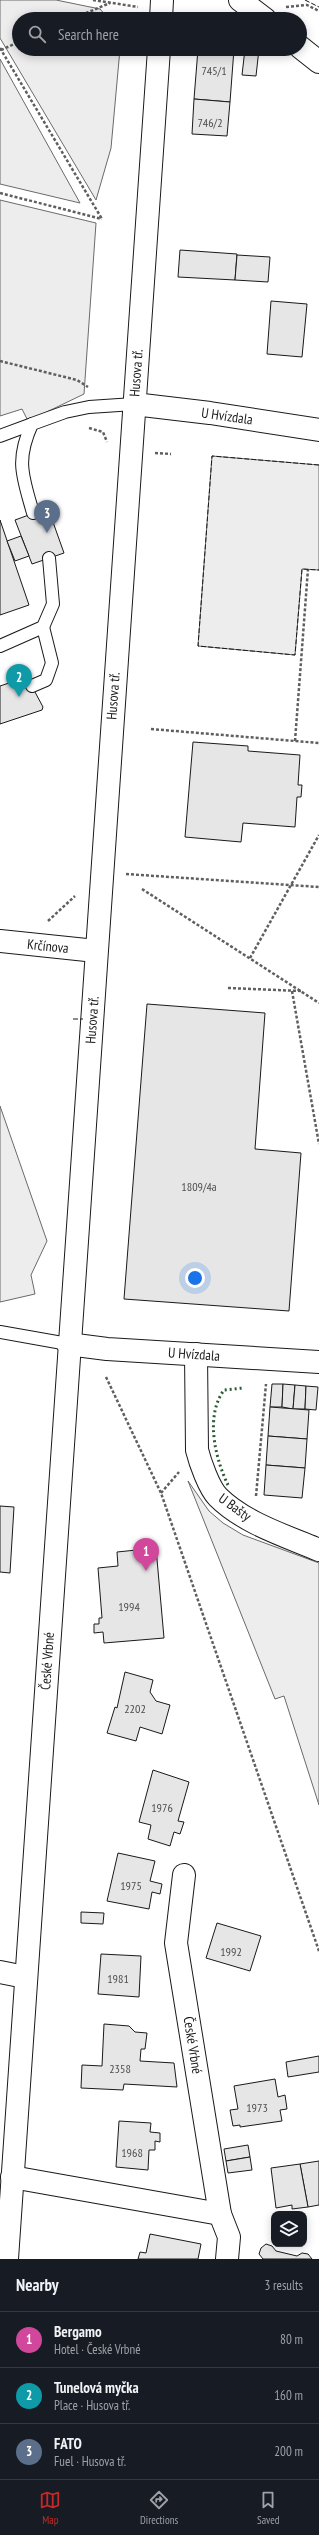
<!DOCTYPE html>
<meta charset="utf-8">
<style>
:root{--surface:#171b24;--page:#20242c;--text:#f1f3f6;--muted:#9ea1a6;--line:#363941;--accent:#c62828}
body{margin:0;font-family:"PT Sans Narrow",sans-serif;background:var(--page);color:var(--text)}
.controls{position:absolute;right:12px;bottom:12px;display:grid;overflow:hidden;border-radius:8px;box-shadow:0 2px 10px #0003}
.controls button{width:36px;height:36px;display:grid;place-items:center;padding:0;border:0;border-bottom:1px solid var(--line);background:var(--surface);color:var(--text);font:20px sans-serif}
.you{position:absolute;left:195px;top:1278px;width:14px;height:14px;margin:-10px;border:3px solid #fff;border-radius:50%;background:#1a73e8;box-shadow:0 0 0 6px #1a73e833}
.badge{display:grid;place-items:center;width:26px;height:26px;border-radius:50%;background:var(--accent);color:#fff;font-size:13px;font-weight:700}
.pin{position:absolute;translate:-50% -33px;filter:drop-shadow(0 1px 2px #0008)}
.pin::after{content:'';position:absolute;top:21px;width:14px;height:12px;background:inherit;clip-path:polygon(0 0,100% 0,50% 100%)}
.list{margin:0;padding:0;list-style:none}
h2{display:flex;justify-content:space-between;align-items:center;height:52px;margin:0;padding:0 16px;font-size:17px}
h2 small{font-size:13px;font-weight:400;color:var(--muted)}
.list li{display:grid;grid-template-columns:26px 1fr auto;gap:12px;align-items:center;box-sizing:border-box;height:56px;padding:0 16px;border-top:1px solid var(--line)}
.list b{display:block;font-size:15px;white-space:nowrap}
.list p{margin:0;font-size:13px;white-space:nowrap;color:var(--muted)}
.list em{font-size:13px;font-style:normal;color:var(--muted)}
.icon{flex:none;width:22px;height:22px;fill:none;stroke:currentColor;stroke-width:2;stroke-linecap:round;stroke-linejoin:round}
.map{position:relative;flex:none;width:319px;height:2259px;overflow:hidden}
.search{position:absolute;background:var(--surface);box-shadow:0 2px 10px #0003;left:12px;right:12px;top:12px;height:44px;display:flex;align-items:center;gap:10px;box-sizing:border-box;padding:0 14px;border-radius:22px;color:var(--muted);font-size:15px}
.sheet{height:220px;background:var(--surface)}
nav{display:flex;justify-content:space-around;align-items:center;box-sizing:border-box;height:56px;border-top:1px solid var(--line);background:var(--surface);font-size:11px;color:var(--muted)}
nav a{display:grid;justify-items:center;gap:2px}
nav .on{color:var(--accent)}
.map>svg:first-child{display:block}
.built{fill:#ededed;stroke:#6a6a6a}
.building{fill:#e6e6e6;stroke:#1a1a1a}
.lines{fill:none;stroke-linecap:round;stroke-linejoin:round}
.lane-casing{stroke:#1a1a1a;stroke-width:14}
.street-casing{stroke:#1a1a1a;stroke-width:24}
.secondary-casing{stroke:#1a1a1a;stroke-width:24}
.path{stroke:#5f5f5f;stroke-width:2.5;stroke-dasharray:3 2;stroke-linecap:butt}
.lane{stroke:#fff;stroke-width:12}
.street{stroke:#fff;stroke-width:22}
.secondary{stroke:#fff;stroke-width:22}
.hedge{stroke:#2b5a34;stroke-width:3;stroke-dasharray:2 3;stroke-linecap:butt}
.fence{stroke:#1a1a1a;stroke-width:1;stroke-dasharray:5 2;stroke-linecap:butt}
.labels{text-anchor:middle;stroke-width:3;stroke-linejoin:round;paint-order:stroke}
.number-label{font-size:12px;fill:#4d4d4d}
.street-label{font-size:14px;fill:#1a1a1a;stroke:#fff}
</style>
<div class="map">
<svg width="319" height="2259" viewBox="0 0 319 2259">
<rect width="100%" height="100%" fill="#fff"/>
<g class="built">
<path d="M0 0H56L100 9 109 19H19V49H120L111 148 96 200 0 38Z"/>
<path d="M0 59 80 203 0 184Z"/>
<path d="M0 200 96 223 84 394 28 421 22 409 0 416Z"/>
<path d="M212 456 319 465V570L302 569 295 655 198 646Z"/>
<path d="M0 1106 47 1241 31 1275 35 1294 0 1302Z"/>
<path d="M188 1481 209 1511 223 1523 243 1535 319 1563V1805L284 1696 275 1699Z"/>
</g>
<g class="building">
<path d="M198 49H234L230 102 194 99Z"/>
<path d="M245 49H259L256 76 242 75Z"/>
<path d="M194 99 230 102 227 136 192 134Z"/>
<path d="M180 250 237 254 235 280 178 277Z"/>
<path d="M237 255 270 257 268 282 235 280Z"/>
<path d="M271 301 307 304 302 357 267 354Z"/>
<path d="M48 508 64 553 32 564 15 520Z"/>
<path d="M0 520 29 605 0 615Z"/>
<path d="M21 536 29 556 15 561 7 541Z"/>
<path d="M27 677 43 707 42 710 0 724V686Z"/>
<path d="M193 742 248 746V751L300 755 298 785H302L301 797H297L295 827 243 823 241 842 185 837Z"/>
<path d="M147 1004 265 1013 255 1149 301 1153 289 1311 124 1299Z"/>
<path d="M272 1384H283L282 1407H270Z"/>
<path d="M283 1384 295 1385 293 1409 282 1407Z"/>
<path d="M295 1385 306 1386 305 1409H293Z"/>
<path d="M306 1386 318 1387 316 1410 305 1409Z"/>
<path d="M270 1407 309 1410 307 1439 268 1436Z"/>
<path d="M268 1436 307 1439 305 1468 266 1465Z"/>
<path d="M266 1465 305 1468 302 1498 264 1495Z"/>
<path d="M0 1506 14 1507 10 1573 0 1572Z"/>
<path d="M156 1548 164 1638 104 1643 103 1632 94 1633V1624H99V1618H102L98 1568 118 1566 117 1552Z"/>
<path d="M125 1672 153 1680 150 1692 156 1701 170 1705 162 1734 140 1727 136 1741 107 1733 115 1707 117 1708Z"/>
<path d="M153 1770 189 1782 178 1821 184 1822 180 1834 174 1832 170 1846 148 1839 151 1825 139 1822Z"/>
<path d="M118 1853 155 1861 150 1881 162 1884 160 1894 152 1892 149 1909 107 1901Z"/>
<path d="M81 1912 104 1913 103 1924 81 1923Z"/>
<path d="M217 1923 261 1936 250 1971 206 1958Z"/>
<path d="M101 1954 141 1956 139 1997 98 1994Z"/>
<path d="M104 2024 129 2026 135 2032 147 2033 145 2049H141L140 2061 174 2063 177 2087 124 2084 123 2090 81 2088 82 2065 102 2066Z"/>
<path d="M319 2056V2072L288 2077 286 2062Z"/>
<path d="M275 2079 278 2097 285 2095 287 2109 280 2110 282 2121 240 2127V2125L233 2126 230 2110 238 2109 234 2086Z"/>
<path d="M119 2121 151 2123 150 2132 160 2133V2142L155 2141V2150H149L148 2170 116 2167Z"/>
<path d="M248 2145 250 2157 226 2161 224 2149Z"/>
<path d="M250 2157 252 2170 228 2173 226 2161Z"/>
<path d="M319 2161V2205L308 2207 300 2164Z"/>
<path d="M300 2164 308 2207 292 2209V2205L276 2208 271 2168Z"/>
<path d="M150 2234 201 2244 198 2259H138L140 2252 146 2253Z"/>
<path d="M266 2244 272 2246 276 2251 297 2256 302 2253 308 2254 312 2259H263L259 2254 261 2248Z"/>
</g>
<g class="lines">
<g class="lane-casing">
<g id="lane">
<path d="M0 436 32 424"/>
<path d="M33 513C23 477 15 461 32 424L65 412 89 407 134 404"/>
<path d="M0 646 43 627 53 604 49 558"/>
<path d="M32 686 46 680 52 663 43 627"/>
<path d="M0 1332 68 1344"/>
</g>
</g>
<g class="street-casing">
<g id="street">
<path d="M240 0 265 19"/>
<path d="M300 47 319 62"/>
<path d="M134 404 210 413 319 430"/>
<path d="M0 941 96 951"/>
<path d="M68 1344 107 1349 319 1362"/>
<path d="M196 1354 197 1450C200 1462 209 1488 218 1497 244 1523 286 1536 319 1550"/>
<path d="M184 1875 176 1943 220 2214 229 2237 227 2259"/>
<path d="M0 1972 25 1977"/>
<path d="M12 2177 220 2214"/>
</g>
</g>
<g class="secondary-casing">
<g id="secondary">
<path d="M161 19 162 0"/>
<path d="M7 2259 159 49"/>
</g>
</g>
<g class="path">
<path d="M93 0 138 7"/>
<path d="M286 7 307 5 319 11"/>
<path d="M72 19 110 3"/>
<path d="M0 48 102 219"/>
<path d="M1 50 19 42"/>
<path d="M0 193 102 219"/>
<path d="M0 361 77 380 88 387"/>
<path d="M89 428 103 432 107 442"/>
<path d="M155 453 171 454"/>
<path d="M151 729 319 743"/>
<path d="M295 741 308 569"/>
<path d="M126 874 319 887"/>
<path d="M142 889 319 1003"/>
<path d="M48 921 75 896"/>
<path d="M250 958 319 835"/>
<path d="M228 988 301 991"/>
<path d="M292 991 319 1144"/>
<path d="M106 1377 161 1493 319 1951"/>
<path d="M161 1493 179 1472"/>
<path d="M256 1496 266 1384"/>
</g>
<use href="#lane" class="lane"/>
<use href="#street" class="street"/>
<use href="#secondary" class="secondary"/>
<path class="hedge" d="M228 1485C215 1458 205 1416 224 1390L243 1388"/>
<g class="fence">
<path d="M305 0 319 7"/>
<path d="M319 465 212 456 198 646 295 655 302 569 319 570"/>
<path d="M73 1019H83"/>
</g>
</g>
<g class="labels">
<g class="number-label">
<text x="214" y="75">745/1</text>
<text x="210" y="127">746/2</text>
<text x="199" y="1191">1809/4a</text>
<text x="129" y="1611">1994</text>
<text x="135" y="1713">2202</text>
<text x="162" y="1812">1976</text>
<text x="131" y="1890">1975</text>
<text x="231" y="1956">1992</text>
<text x="118" y="1983">1981</text>
<text x="120" y="2073">2358</text>
<text x="257" y="2112">1973</text>
<text x="132" y="2157">1968</text>
</g>
<g class="street-label">
<text transform="translate(136 373) rotate(-86)" y="5">Husova tř.</text>
<text transform="translate(227 416) rotate(8)" y="5">U Hvízdala</text>
<text transform="translate(113 696) rotate(-86)" y="5">Husova tř.</text>
<text transform="translate(48 946) rotate(6)" y="5">Krčínova</text>
<text transform="translate(92 1020) rotate(-86)" y="5">Husova tř.</text>
<text transform="translate(194 1354) rotate(4)" y="5">U Hvízdala</text>
<text transform="translate(235 1507) rotate(36)" y="5">U Bašty</text>
<text transform="translate(47 1661) rotate(-86)" y="5">České Vrbné</text>
<text transform="translate(193 2045) rotate(81)" y="5">České Vrbné</text>
</g>
</g>
</svg>
<div class="controls">
<button><svg class="icon" aria-label="layers" viewBox="0 0 24 24"><path d="M12 4l9 5-9 5-9-5zM3 14l9 5 9-5"/></svg></button>
</div>
<div class="you"></div>
<div class="pin badge" style="left:146px;top:1571px;background:#d1479c">1</div>
<div class="pin badge" style="left:19px;top:697px;background:#0f9aa8">2</div>
<div class="pin badge" style="left:47px;top:533px;background:#5c6f8a">3</div>
<div class="search"><svg class="icon" aria-label="search" viewBox="0 0 24 24"><circle cx="10" cy="10" r="6"/><path d="M15 15l6 6"/></svg>Search here</div>
</div>
<section class="sheet">
<h2>Nearby<small>3 results</small></h2>
<ul class="list">
<li><span class="badge" style="background:#d1479c">1</span><div><b>Bergamo</b><p>Hotel · České Vrbné</p></div><em>80 m</em></li>
<li><span class="badge" style="background:#0f9aa8">2</span><div><b>Tunelová myčka</b><p>Place · Husova tř.</p></div><em>160 m</em></li>
<li><span class="badge" style="background:#5c6f8a">3</span><div><b>FATO</b><p>Fuel · Husova tř.</p></div><em>200 m</em></li>
</ul>
</section>
<nav>
<a class="on"><svg class="icon" aria-label="map" viewBox="0 0 24 24"><path d="M3 6l6-2 6 2 6-2v14l-6 2-6-2-6 2zM9 4v14M15 6v14"/></svg>Map</a>
<a><svg class="icon" aria-label="directions" viewBox="0 0 24 24"><path d="M12 3l9 9-9 9-9-9zM9 14v-3h6M13 9l2 2-2 2"/></svg>Directions</a>
<a><svg class="icon" aria-label="saved" viewBox="0 0 24 24"><path d="M7 4h10v16l-5-4-5 4z"/></svg>Saved</a>
</nav>
